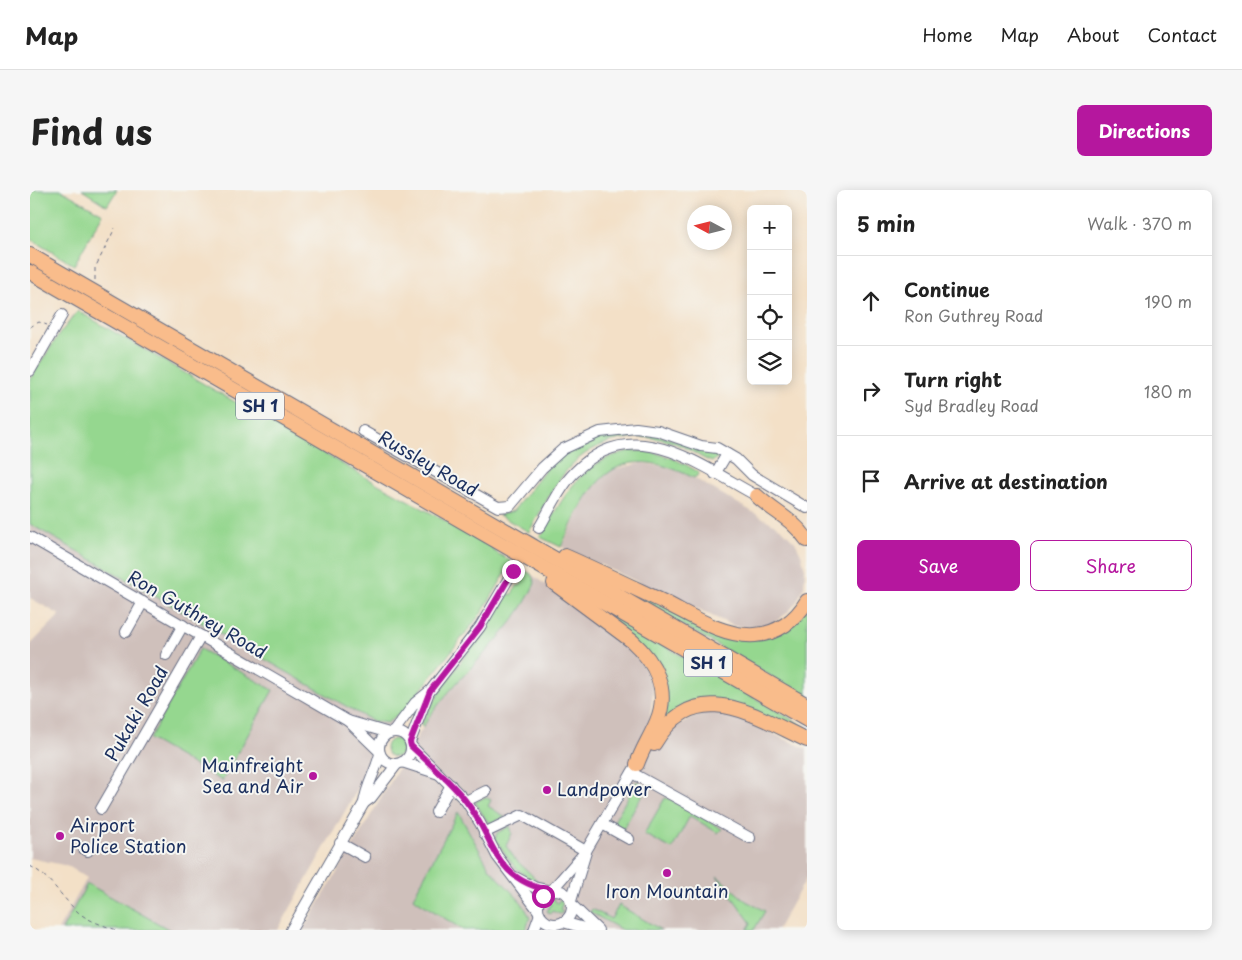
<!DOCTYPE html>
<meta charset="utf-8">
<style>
:root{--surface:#fff;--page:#f6f6f6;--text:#222;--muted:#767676;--line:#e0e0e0;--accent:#b5179e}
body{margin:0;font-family:"Playpen Sans",sans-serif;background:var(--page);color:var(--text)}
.controls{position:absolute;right:15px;top:15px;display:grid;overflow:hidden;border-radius:8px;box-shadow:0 2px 12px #0003}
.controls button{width:45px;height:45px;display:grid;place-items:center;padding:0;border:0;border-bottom:1px solid var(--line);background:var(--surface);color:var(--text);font:25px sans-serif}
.compass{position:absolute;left:657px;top:15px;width:45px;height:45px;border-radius:50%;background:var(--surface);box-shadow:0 2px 12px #0003;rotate:277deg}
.stop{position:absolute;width:15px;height:15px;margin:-11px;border:4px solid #b5179e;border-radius:50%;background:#fff}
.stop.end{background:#b5179e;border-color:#fff;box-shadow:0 1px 5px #0008}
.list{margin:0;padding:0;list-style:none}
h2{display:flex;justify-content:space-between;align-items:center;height:65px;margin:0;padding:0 20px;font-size:21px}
h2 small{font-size:16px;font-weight:400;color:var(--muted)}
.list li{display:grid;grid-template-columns:32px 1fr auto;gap:15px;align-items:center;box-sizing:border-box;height:90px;padding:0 20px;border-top:1px solid var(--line)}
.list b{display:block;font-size:19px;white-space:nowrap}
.list p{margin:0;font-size:16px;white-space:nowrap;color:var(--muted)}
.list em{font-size:16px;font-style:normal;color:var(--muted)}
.actions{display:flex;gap:10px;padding:15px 20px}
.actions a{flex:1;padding:11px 0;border:1px solid var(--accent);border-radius:8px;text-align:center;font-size:18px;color:var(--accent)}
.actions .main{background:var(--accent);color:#fff}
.icon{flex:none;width:28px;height:28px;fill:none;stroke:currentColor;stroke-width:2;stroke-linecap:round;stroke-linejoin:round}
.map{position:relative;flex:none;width:777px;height:740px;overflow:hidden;border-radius:8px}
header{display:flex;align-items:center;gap:30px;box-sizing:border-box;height:70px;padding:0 25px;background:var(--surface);border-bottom:1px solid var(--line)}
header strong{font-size:24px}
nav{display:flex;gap:28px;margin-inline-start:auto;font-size:18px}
.intro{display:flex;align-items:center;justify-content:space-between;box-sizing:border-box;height:120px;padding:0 30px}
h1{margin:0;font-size:35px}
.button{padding:12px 22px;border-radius:8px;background:var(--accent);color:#fff;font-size:18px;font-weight:700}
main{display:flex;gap:30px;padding:0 30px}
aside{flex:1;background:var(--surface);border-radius:8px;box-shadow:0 2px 12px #0003}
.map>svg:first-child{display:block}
.industrial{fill:#cfc0bb}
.green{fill:#95d78f;stroke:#588376}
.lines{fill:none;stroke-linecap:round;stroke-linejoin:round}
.minor-tunnel{stroke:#c8bdb2;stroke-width:10;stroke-dasharray:10 5;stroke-linecap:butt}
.minor-casing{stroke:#676d83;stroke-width:12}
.highway-casing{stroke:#676d83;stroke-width:16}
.path{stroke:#676d83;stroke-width:1;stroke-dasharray:4 4;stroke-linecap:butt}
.minor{stroke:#fff;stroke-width:10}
.highway{stroke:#f9bc8b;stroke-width:14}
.route{stroke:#b5179e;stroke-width:6}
.poi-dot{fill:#b5179e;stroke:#f6f6f2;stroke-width:2}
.labels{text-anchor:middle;stroke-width:4;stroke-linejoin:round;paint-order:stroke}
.shield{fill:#f6f6f2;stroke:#5d6b8a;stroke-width:1}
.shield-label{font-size:16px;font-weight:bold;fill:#1b2f5e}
.street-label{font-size:18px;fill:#1b2f5e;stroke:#f6f6f2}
.poi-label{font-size:18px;fill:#1b2f5e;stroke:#f6f6f2;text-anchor:start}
</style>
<header>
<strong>Map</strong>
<nav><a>Home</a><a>Map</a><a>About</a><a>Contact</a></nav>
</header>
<div class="intro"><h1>Find us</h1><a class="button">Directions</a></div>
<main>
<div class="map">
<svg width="777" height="740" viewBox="0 0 777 740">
<rect width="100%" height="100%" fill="#f6f6f2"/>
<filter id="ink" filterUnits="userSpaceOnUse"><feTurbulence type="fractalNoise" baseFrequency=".02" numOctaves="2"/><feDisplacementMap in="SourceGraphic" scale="10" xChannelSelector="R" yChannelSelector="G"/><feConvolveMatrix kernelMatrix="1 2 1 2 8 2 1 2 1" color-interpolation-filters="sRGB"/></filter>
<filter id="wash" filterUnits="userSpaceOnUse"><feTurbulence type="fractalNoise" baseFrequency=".0096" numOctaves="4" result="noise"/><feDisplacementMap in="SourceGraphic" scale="20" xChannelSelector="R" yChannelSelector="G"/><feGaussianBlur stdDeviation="1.12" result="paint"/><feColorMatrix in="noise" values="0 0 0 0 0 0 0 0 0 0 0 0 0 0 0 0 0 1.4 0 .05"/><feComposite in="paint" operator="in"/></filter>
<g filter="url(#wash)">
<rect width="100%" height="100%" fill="#f3e0c7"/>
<g class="industrial">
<path d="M42 126 461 362 248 740H28L57 688 38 676 0 668V455L30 425 0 408V199Z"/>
<path d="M611 273 644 278 664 288 752 339 765 352 771 364 775 379 774 396 766 413 757 423 745 432 726 437 704 436 532 357 558 303 569 289 581 280Z"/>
<path d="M501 384 606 463 620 487 623 501 619 534 644 538 671 523 684 521 697 523 777 559V687L747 740H273L396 532 421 497 505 393Z"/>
</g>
<g class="green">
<path d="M0 0H31L73 24 44 75 0 49Z"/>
<path d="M52 0H87L77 16Z"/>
<path d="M48 121 319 278 463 357 462 360 482 372 453 421 371 525 368 524 357 533 343 531 328 523 0 334V189L30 143Z"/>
<path d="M600 240 620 243 680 260 688 263V267L682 272C668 267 657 257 644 253 604 239 558 251 533 285 520 302 510 323 499 342L469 325 483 321 518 277 544 256 562 248Z"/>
<path d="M599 261C626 260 646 268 668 282V285L664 288C584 248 562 290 531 357L510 347C535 306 548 273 599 261Z"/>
<path d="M494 380 501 384 505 393C481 449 424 485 393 537L390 535C415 488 451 449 478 403L481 405 488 395 490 396 493 391 490 389Z"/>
<path d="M613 407 716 449 777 420V507L616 414 611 411Z"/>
<path d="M579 424 777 538V547L698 512 632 536 636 502 576 427Z"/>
<path d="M170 459 243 500 192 591 119 549Z"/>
<circle cx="365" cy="558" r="9"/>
<path d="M607 591 617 597 593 639 583 633Z"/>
<path d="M455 607 461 610 458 616 475 627 461 633 457 631 445 612Z"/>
<path d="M635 608 640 609 692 639 688 643 660 626 642 659 614 644Z"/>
<path d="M428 622 460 679 492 713 500 727 496 740H433L383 708Z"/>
<path d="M480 636 482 643 476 656 486 670 506 689 504 693 484 676 465 649 467 643Z"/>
<path d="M687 686 716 711 735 721 724 740H717L721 733Z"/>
<path d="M57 694H58L140 740H32Z"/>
<path d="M521 708 528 713 530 709 533 712 530 720 533 722 530 724 522 721 520 724 517 721 521 714 518 712Z"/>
<path d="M589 715 631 740H592L560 722 562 719 581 729Z"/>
</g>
</g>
<g filter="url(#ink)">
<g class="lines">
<path class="minor-tunnel" d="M483 381 509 338"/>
<g class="minor-casing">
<g id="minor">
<path d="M0 181 32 125"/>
<path d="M333 241 468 317 480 316 512 278 533 259 570 242 606 238 628 241 671 256 687 258 706 269 722 285 777 318"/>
<path d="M685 284 697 264"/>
<path d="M509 338C520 320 529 298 544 283 603 221 669 275 727 306"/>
<path d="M0 347 318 531 359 543"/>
<path d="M96 442 113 412"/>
<path d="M136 465 153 435"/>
<path d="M318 531 349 561"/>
<path d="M364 541 385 513 400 501 450 437 483 381"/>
<circle cx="365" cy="558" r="16"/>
<path d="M380 552 399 502"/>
<path d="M381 556 436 611 450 633 467 666 508 720"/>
<path d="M372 572 409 584"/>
<path d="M602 583 720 648"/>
<path d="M436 611 456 601"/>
<path d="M334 613 341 608 367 574"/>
<path d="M71 619 171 446"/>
<path d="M406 622 421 595"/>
<path d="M572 634 599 649"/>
<path d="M454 643 492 625 556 661"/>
<path d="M310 653 335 667"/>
<path d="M53 658 58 661"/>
<path d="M485 687 504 697 521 701 556 661 607 574"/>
<circle cx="525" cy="717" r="17"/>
<path d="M541 711 556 662"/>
<path d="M541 714 568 740"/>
<path d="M533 732 561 740"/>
<path d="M261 740 334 613C336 596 346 581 350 564"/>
<path d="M504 740 510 724"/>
</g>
</g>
<g class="highway-casing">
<g id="highway">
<path d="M0 65 777 515"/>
<path d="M0 82 777 530"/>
<path d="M727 306C744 322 764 330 777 350"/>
<path d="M535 366C569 381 602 397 636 413 662 426 694 447 725 445 747 444 766 430 777 411"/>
<path d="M524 393 602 451C625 472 640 500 627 531 621 546 612 559 607 574"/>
<path d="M624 554C665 484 723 525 777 550"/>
</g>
</g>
<g class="path">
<path d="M65 90V78L85 38"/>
<path d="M0 137 9 132 17 135"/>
<path d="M0 676C21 687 31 707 48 722 58 731 75 736 87 740"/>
</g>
<use href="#minor" class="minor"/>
<use href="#highway" class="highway"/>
</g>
</g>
<g class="lines" filter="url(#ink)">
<path class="route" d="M483 381 450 437 400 501 380 552 381 556C398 572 421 592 435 610 467 651 461 688 521 701L513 706"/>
</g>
<g class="poi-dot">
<circle cx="283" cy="586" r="5"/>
<circle cx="517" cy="600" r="5"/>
<circle cx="30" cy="646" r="5"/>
<circle cx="637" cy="683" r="5"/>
</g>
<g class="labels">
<g class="shield">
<rect x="206" y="202.5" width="48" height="27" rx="4"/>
<rect x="654" y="459.5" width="48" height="27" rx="4"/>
</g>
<g class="shield-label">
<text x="230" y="222">SH 1</text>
<text x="678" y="479">SH 1</text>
</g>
<g class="street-label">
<text transform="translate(398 274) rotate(30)" y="6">Russley Road</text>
<text transform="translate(167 425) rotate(30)" y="6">Ron Guthrey Road</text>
<text transform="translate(107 524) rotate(-60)" y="6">Pukaki Road</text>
</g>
<g class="poi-label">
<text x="273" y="582" text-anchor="end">Mainfreight<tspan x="273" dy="21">Sea and Air</tspan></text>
<text x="527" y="606">Landpower</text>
<text x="40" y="642">Airport<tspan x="40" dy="21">Police Station</tspan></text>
<text x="637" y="708" text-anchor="middle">Iron Mountain</text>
</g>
</g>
</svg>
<div class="controls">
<button>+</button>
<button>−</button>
<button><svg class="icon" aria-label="locate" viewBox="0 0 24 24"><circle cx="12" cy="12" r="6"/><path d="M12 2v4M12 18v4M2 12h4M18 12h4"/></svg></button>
<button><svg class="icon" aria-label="layers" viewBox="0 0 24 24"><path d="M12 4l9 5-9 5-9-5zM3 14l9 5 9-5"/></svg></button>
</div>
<svg class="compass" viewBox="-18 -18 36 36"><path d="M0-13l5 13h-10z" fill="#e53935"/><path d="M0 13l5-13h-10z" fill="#767676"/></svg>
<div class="stop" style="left:513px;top:706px"></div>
<div class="stop end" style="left:483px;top:381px"></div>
</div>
<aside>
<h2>5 min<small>Walk · 370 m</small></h2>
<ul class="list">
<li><svg class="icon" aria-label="ahead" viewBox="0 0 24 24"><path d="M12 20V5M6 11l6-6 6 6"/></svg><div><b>Continue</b><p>Ron Guthrey Road</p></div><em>190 m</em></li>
<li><svg class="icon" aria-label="right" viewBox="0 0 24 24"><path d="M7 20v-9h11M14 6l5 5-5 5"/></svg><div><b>Turn right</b><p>Syd Bradley Road</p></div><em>180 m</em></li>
<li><svg class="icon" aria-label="arrive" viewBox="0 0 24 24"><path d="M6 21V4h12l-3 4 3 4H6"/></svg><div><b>Arrive at destination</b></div></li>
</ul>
<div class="actions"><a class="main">Save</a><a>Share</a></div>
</aside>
</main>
